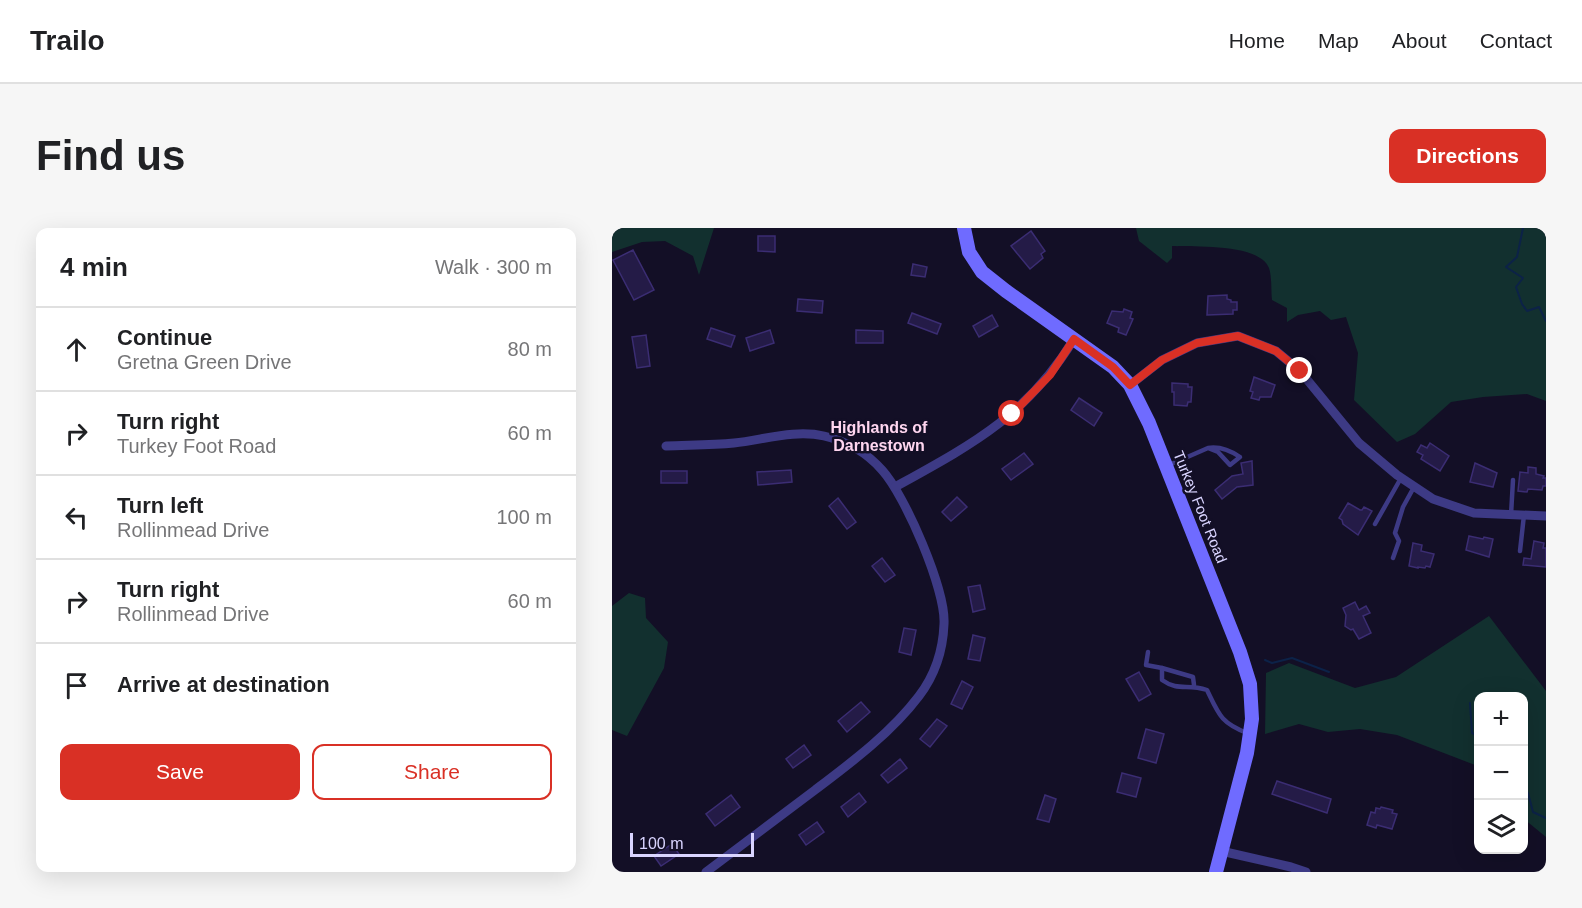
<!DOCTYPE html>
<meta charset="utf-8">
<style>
:root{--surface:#fff;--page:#f6f6f6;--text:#202124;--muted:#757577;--line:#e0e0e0;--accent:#d93025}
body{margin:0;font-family:Helvetica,sans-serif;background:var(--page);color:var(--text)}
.controls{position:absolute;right:18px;bottom:18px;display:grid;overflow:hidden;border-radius:12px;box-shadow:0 6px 24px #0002}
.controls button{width:54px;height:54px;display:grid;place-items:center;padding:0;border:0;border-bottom:2px solid var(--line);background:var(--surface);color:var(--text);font:30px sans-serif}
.scale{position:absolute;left:18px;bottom:15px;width:124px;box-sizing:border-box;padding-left:6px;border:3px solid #d9d4ff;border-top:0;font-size:16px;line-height:21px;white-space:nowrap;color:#d9d4ff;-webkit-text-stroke:4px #130f26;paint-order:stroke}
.stop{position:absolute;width:18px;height:18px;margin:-14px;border:4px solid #d93025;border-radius:50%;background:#fff}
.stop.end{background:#d93025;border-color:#fff;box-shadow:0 2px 6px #0008}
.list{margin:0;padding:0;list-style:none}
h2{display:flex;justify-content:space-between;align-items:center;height:78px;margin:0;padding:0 24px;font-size:26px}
h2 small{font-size:20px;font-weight:400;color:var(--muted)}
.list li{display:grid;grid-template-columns:39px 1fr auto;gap:18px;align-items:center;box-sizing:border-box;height:84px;padding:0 24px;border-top:2px solid var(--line)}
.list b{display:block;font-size:22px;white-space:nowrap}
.list p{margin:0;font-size:20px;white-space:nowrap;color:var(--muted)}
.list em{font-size:20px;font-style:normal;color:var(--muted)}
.actions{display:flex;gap:12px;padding:18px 24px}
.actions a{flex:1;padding:14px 0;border:2px solid var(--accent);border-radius:12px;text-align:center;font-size:21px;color:var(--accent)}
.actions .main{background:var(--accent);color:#fff}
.icon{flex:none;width:33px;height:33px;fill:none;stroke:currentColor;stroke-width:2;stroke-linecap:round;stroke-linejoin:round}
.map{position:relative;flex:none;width:934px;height:644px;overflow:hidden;border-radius:12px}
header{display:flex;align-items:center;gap:36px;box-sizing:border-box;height:84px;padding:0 30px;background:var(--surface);border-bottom:2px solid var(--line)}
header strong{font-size:28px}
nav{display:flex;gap:33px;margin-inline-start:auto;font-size:21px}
.intro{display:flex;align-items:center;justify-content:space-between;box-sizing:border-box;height:144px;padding:0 36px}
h1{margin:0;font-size:42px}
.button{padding:15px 27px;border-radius:12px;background:var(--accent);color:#fff;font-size:21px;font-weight:700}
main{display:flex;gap:36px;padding:0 36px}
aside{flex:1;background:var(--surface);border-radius:12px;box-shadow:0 6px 24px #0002}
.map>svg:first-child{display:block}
.green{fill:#12302f}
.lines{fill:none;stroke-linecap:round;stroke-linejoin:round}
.stream{stroke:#0c2248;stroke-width:2}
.building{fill:#241b47;stroke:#3b2d73;stroke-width:1.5}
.lane{stroke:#3d3a85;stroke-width:4.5}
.street{stroke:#3d3a85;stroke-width:9}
.secondary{stroke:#6f6bff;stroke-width:14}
.route{stroke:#d93025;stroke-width:8}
.labels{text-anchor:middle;stroke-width:5;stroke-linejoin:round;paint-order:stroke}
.street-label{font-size:15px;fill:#d9d4ff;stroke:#130f26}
.neighbourhood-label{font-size:16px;font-weight:bold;fill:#ffd6f0;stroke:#130f26}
</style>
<header>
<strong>Trailo</strong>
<nav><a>Home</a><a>Map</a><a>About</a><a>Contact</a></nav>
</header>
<div class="intro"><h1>Find us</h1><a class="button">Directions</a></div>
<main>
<aside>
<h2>4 min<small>Walk · 300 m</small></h2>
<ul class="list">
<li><svg class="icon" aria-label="ahead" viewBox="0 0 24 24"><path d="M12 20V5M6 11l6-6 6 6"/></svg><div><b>Continue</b><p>Gretna Green Drive</p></div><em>80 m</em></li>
<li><svg class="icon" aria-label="right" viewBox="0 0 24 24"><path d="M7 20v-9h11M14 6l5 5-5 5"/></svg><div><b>Turn right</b><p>Turkey Foot Road</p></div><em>60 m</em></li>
<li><svg class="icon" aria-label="left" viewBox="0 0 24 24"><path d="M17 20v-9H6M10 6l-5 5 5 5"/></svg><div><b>Turn left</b><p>Rollinmead Drive</p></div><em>100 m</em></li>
<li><svg class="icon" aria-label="right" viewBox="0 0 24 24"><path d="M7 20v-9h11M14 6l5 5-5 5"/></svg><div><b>Turn right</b><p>Rollinmead Drive</p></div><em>60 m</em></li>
<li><svg class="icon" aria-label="arrive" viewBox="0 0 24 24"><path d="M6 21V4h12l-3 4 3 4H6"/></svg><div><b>Arrive at destination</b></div></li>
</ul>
<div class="actions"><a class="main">Save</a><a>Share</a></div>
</aside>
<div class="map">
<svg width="934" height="644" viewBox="0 0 934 644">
<rect width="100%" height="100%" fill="#130f26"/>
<g class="green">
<path d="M0 0H102L87 47 81 28 53 13 30 14 0 24Z"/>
<path d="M524 0H934V173L915 166 871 169 839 174 803 206 785 214 742 172 746 125 734 89 719 92 708 83 686 87 675 94V80L660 72C659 63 660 49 657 40 647 15 582 19 560 18V30L555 35 527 13Z"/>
<path d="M17 365 33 370 34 390 56 414 52 440 15 508 0 502V378Z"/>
<path d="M877 388 934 463V609L912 591V469H867L866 541 863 537 785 507 748 501 716 504 687 496 653 506 654 445 677 435 743 460 784 449Z"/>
</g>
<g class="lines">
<g class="stream">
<path d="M911 0 905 29 894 39 911 50 904 59 910 76 915 83 927 79 934 93"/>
<path d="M653 432 660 435 680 430 717 444"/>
<path d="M858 475 860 505 867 508"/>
<path d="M912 559 916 565 921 584 934 590"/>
</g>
</g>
<g class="building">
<path d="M419 3 433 23 429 26 431 30 418 41 399 18Z"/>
<path d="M146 8H163V24L146 23Z"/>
<path d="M21 22 42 62 22 72 1 32Z"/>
<path d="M301 36 315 39 313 49 299 47Z"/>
<path d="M615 67V71L619 72V74H625V82H621V86L595 87 596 68Z"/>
<path d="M186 71 211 73 210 85 185 83Z"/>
<path d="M512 81 520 84 518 90 521 91 514 107 506 104 507 100 495 95 500 83 511 84Z"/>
<path d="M300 85 329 96 325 106 296 95Z"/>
<path d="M380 87 386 98 367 109 361 98Z"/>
<path d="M99 100 123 108 119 119 95 111Z"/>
<path d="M158 102 162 115 138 123 134 110Z"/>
<path d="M244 102 271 103V115H244Z"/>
<path d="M34 107 38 138 25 140 20 109Z"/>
<path d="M642 149 663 157 659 169H648L647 172 639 170 641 164 638 163Z"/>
<path d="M560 155 576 156V159H580L579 174H576L575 178 562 177V164H560Z"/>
<path d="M467 170 490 185 482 198 459 182Z"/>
<path d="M818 215 837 228 828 243 809 231 811 227 805 224 809 217 815 220Z"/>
<path d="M412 225 421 236 399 252 390 241Z"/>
<path d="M640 233 641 257 625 259 610 271 603 262 620 248 631 246 629 235Z"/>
<path d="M863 235 885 245 881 259 858 254Z"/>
<path d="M916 239 924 240V246L932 248 931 250H934V258H931L930 262 916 261 915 264 906 263 908 244 916 245Z"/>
<path d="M179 242 180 254 146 257 145 244Z"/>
<rect x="49" y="243" width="26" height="12"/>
<path d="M345 269 355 279 339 293 330 284Z"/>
<path d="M226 270 244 294 235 301 217 278Z"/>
<path d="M736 275 748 282H750L752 279 760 283 746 307 731 296 730 292 727 290Z"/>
<path d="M857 308 871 311 872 309 881 311 877 329 854 322Z"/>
<path d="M922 313 932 315 931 320H934V339L911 337 912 330 919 331Z"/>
<path d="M801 315 810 317 809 323 822 326 818 339 814 338 813 340 806 339V340L797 338Z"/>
<path d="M270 330 283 347 273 354 260 338Z"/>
<path d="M368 357 373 381 361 384 356 359Z"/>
<path d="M743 374 747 382 754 378 758 385 751 388 759 405 747 411 741 401 739 402 733 398 734 387 731 380Z"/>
<path d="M292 400 304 402 299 427 287 424Z"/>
<path d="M361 407 373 410 368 433 356 431Z"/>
<path d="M527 444 539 466 527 473 514 451Z"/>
<path d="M350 453 361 459 350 481 339 476Z"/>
<path d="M249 474 258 484 235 504 226 493Z"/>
<path d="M325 491 335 498 318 519 308 511Z"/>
<path d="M534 501 552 506 544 535 526 530Z"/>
<path d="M192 517 199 527 181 540 174 531Z"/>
<path d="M288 531 295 540 276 555 269 547Z"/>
<path d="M510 545 529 550 524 569 505 564Z"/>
<path d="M665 553 719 571 715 585 660 566Z"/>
<path d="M247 565 254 574 236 589 229 579Z"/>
<path d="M119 567 128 579 103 598 94 586Z"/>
<path d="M433 567 444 571 437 594 425 591Z"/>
<path d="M769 579 781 582 780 585 785 586 780 601 765 597 764 600 755 597 759 584 763 585 764 580 768 581Z"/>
<path d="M205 594 212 604 194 617 187 607Z"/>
<path d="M60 616 67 626 49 638 42 628Z"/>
</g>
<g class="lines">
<g class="lane">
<path d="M557 237 596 220 606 224 618 237 628 229C619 223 608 218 596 220"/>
<path d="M899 287 901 252"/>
<path d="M763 296 789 250"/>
<path d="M908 323 912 287"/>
<path d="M781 330 787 313 783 305 791 279 802 259"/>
<path d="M536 424 534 437 550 440V452C567 464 575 455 595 462 607 487 609 495 635 505"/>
<path d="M550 440 581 449 582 457"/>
</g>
<g class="street">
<path d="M518 157 550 132 585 115 626 108 664 123 688 143 747 215 785 247 821 271 862 285 934 288"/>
<path d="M54 218C76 217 99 217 122 215 151 212 183 201 212 208 234 213 255 225 270 242 293 267 334 362 332 396 331 422 323 447 307 468 279 505 240 534 203 562 167 589 130 617 94 644"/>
<path d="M283 259C359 217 415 188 462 111"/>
<path d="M609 623 679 639 694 644"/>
</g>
<path class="secondary" d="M352 0 357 24 370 44 394 63 501 139 518 157 537 195 628 424 638 456 640 491 635 525 604 644"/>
</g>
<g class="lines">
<path class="route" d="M400 186 438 147 462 111 501 139 518 157 550 132 585 115 626 108 664 123 688 143"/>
</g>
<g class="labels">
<g class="street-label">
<text transform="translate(588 279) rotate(68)" y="5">Turkey Foot Road</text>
</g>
<g class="neighbourhood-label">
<text x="267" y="205">Highlands of<tspan x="267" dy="18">Darnestown</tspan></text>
</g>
</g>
</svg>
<div class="controls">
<button>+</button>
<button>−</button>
<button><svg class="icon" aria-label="layers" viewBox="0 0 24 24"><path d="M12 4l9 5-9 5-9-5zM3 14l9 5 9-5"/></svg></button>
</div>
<div class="scale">100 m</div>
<div class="stop" style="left:400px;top:186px"></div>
<div class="stop end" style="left:688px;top:143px"></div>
</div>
</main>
